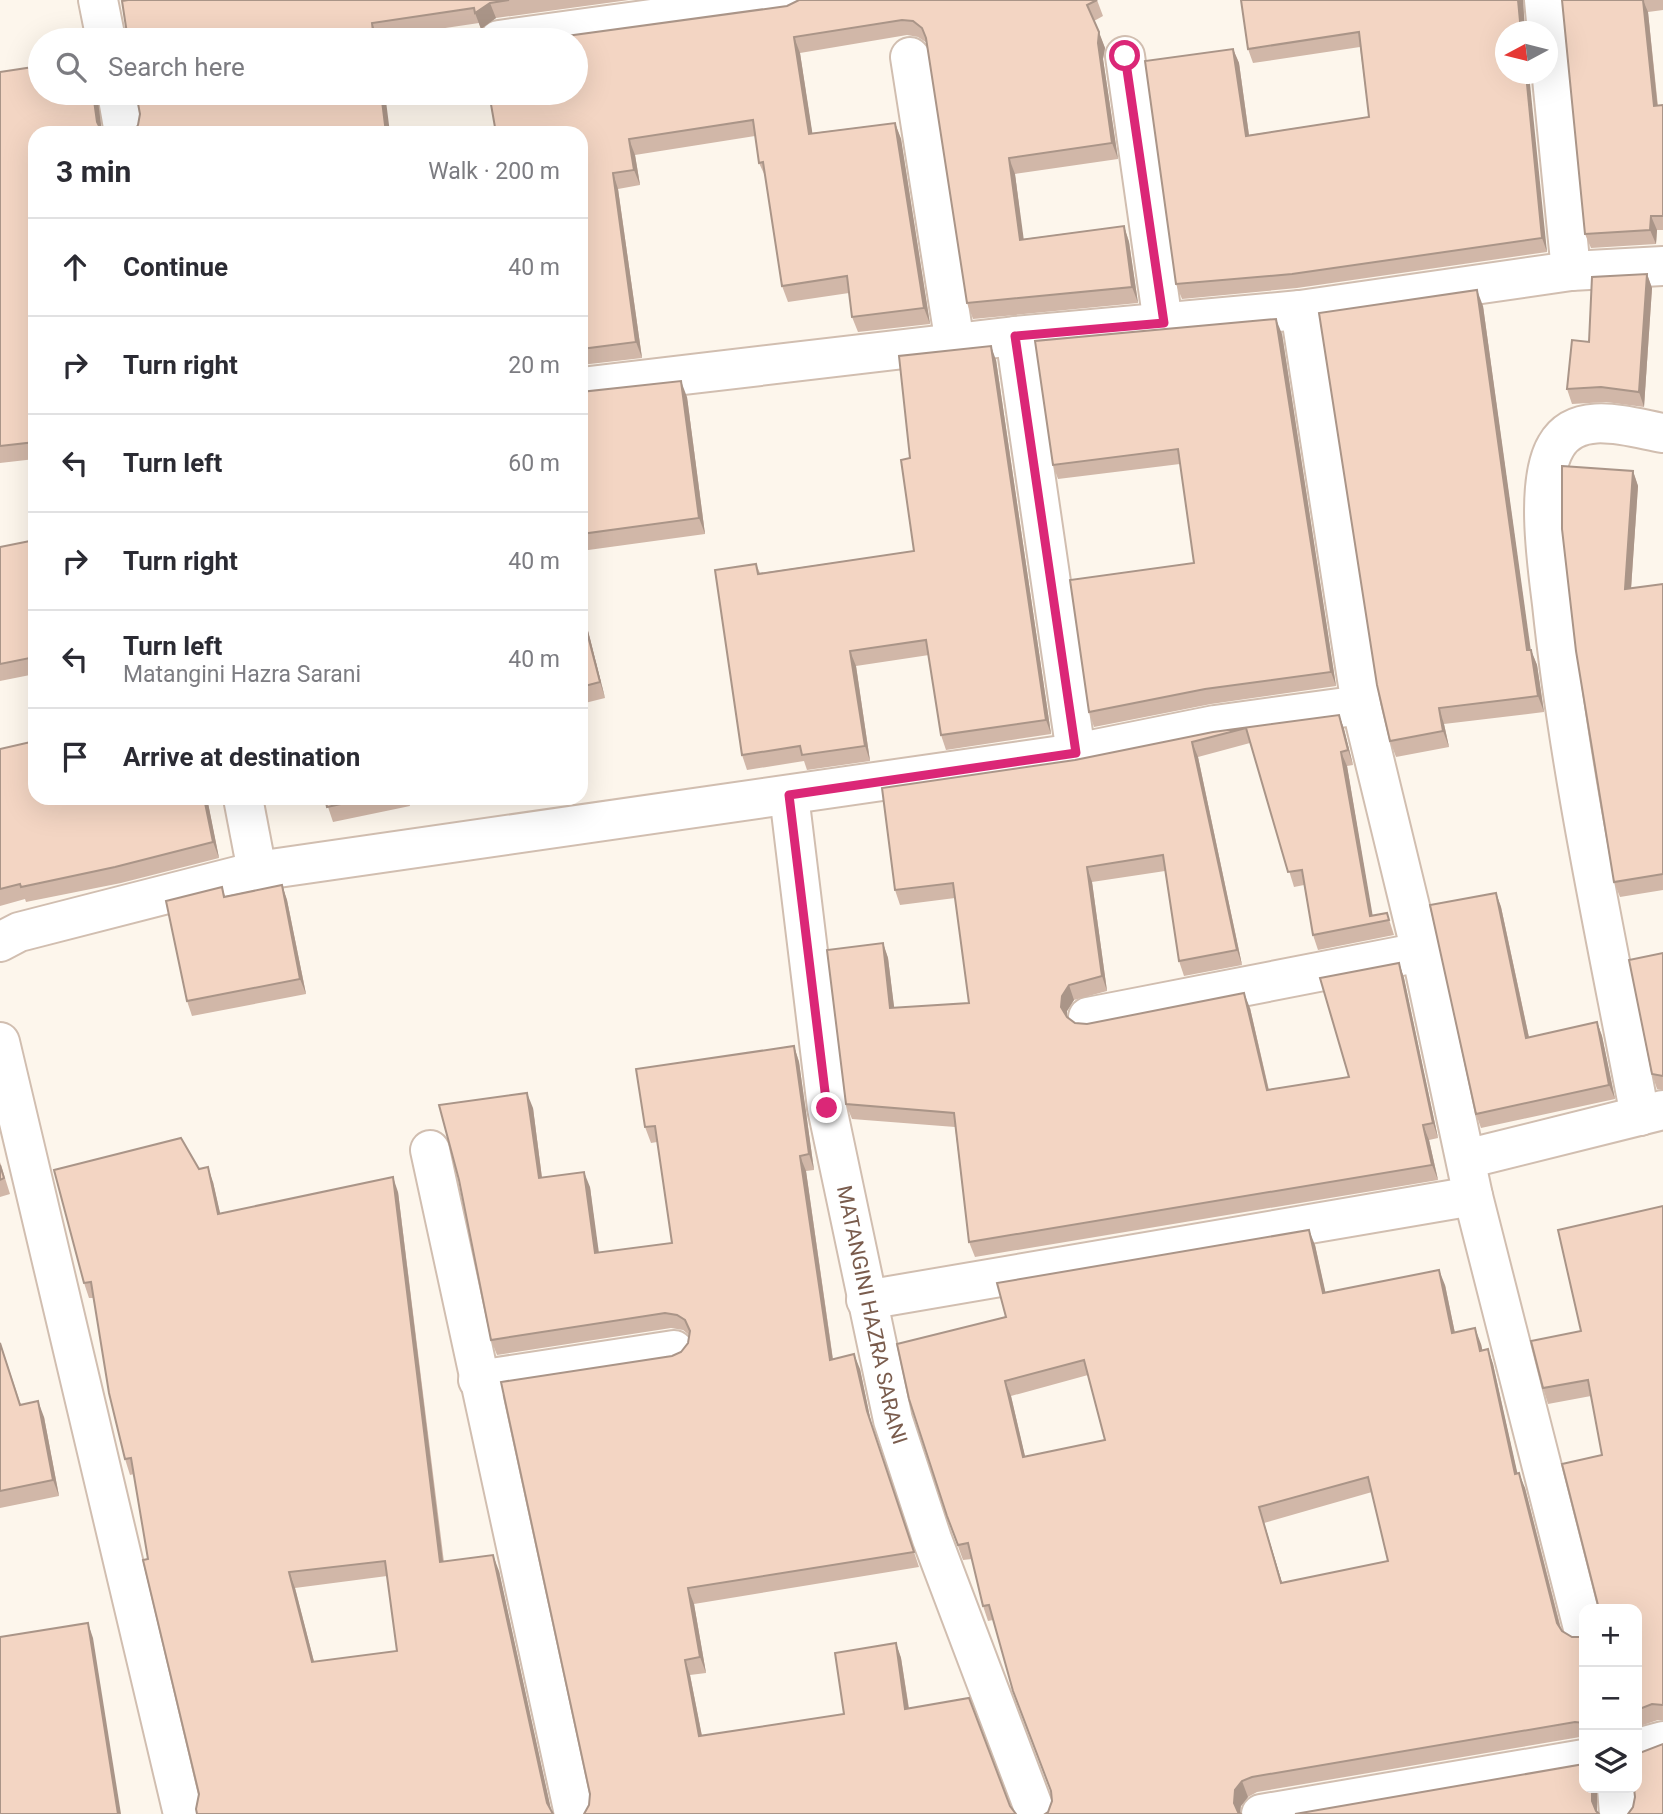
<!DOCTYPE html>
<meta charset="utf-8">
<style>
:root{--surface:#fff;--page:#f2f2f3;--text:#2b2b33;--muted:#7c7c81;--line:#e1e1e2}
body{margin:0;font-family:Roboto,sans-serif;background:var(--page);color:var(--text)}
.controls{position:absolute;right:21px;bottom:21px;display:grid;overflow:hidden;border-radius:14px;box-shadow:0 7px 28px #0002}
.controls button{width:63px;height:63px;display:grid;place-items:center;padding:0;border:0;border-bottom:2px solid var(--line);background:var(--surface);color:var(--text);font:35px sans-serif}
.compass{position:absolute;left:1495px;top:21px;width:63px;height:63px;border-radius:50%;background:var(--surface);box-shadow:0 7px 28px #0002;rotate:263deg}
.stop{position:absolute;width:21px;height:21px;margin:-16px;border:5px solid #db2777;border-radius:50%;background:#fff}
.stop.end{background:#db2777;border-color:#fff;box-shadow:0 2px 7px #0008}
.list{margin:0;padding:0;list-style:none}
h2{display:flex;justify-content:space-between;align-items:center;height:91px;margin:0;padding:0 28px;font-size:30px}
h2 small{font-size:23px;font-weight:400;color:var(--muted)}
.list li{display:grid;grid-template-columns:46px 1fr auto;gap:21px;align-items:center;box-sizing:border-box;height:98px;padding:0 28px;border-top:2px solid var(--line)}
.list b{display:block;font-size:26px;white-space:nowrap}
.list p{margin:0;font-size:23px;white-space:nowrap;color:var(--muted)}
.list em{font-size:23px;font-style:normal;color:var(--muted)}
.icon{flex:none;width:38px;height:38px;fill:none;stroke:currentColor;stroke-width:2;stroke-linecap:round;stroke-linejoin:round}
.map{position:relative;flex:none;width:1663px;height:1814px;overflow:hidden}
.search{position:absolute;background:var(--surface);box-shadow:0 7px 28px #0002;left:28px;top:28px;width:560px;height:77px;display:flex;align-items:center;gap:18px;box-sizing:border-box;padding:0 24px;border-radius:38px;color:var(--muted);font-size:26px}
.panel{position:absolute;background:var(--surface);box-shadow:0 7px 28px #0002;left:28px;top:126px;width:560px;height:679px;border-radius:21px}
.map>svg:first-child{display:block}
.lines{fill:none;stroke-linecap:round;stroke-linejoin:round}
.street-casing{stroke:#d1beb0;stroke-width:42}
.street{stroke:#fff;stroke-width:38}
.wall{fill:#d1b7a8;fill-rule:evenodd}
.shaded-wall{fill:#aa9588}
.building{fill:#f3d5c3;stroke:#aa9588;stroke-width:2;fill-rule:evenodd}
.route{stroke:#db2777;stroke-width:9}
.labels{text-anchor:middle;stroke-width:6;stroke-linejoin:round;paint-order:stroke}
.street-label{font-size:21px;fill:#7a5c4d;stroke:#fffaf3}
</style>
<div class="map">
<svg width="1663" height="1814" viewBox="0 0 1663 1814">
<rect width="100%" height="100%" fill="#fdf6ec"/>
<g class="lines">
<g class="street-casing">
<g id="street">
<path d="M98 0 106 40"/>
<path d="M1544 0 1547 32"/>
<path d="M1548 38 1571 271"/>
<path d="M499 40 790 0"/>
<path d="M1125 56 1163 323"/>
<path d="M910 57 955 344"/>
<path d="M117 93 124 133"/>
<path d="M1300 310 1361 705 1421 952 1473 1196 1584 1632"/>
<path d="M1015 336 1076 753"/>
<path d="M581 387 1015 336 1300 310 1571 271 1663 266"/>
<path id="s1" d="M789 795 827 1108 893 1420 932 1539 1036 1814"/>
<path d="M243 798 257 871"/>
<path d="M0 942 19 932 257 871 1076 753 1215 725 1361 705"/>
<path d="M1088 1017 1421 952"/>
<path d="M0 1042 183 1814"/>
<path d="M1640 1116C1608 946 1570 776 1552 604 1547 564 1535 481 1556 446 1577 409 1629 427 1663 433"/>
<path d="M430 1150 574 1814"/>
<path d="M1466 1159 1663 1110"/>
<path d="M866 1300 1473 1196"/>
<path d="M478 1380 674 1350"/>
<path d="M1637 1748 1663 1741"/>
<path d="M1617 1788 1619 1814"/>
<path d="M1261 1814 1584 1759"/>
</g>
</g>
<use href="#street" class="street"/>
</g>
<g class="wall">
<path d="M128 0H629L496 18 481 29 479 23 378 38V40H128Z"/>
<path d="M1097 0 1103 16 1094 21 1105 48 1103 59 1118 159 1015 174 1023 239 1124 226 1129 242 1138 303 973 319 967 303 927 43 918 37 907 35 800 53 812 133 895 123 901 139 930 324 858 332 852 317 849 293 788 302 782 286 766 178 759 163 755 136 635 155 640 185 618 189 642 358 581 365V133L576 40Z"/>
<path d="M1241 0H1523L1525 32H1506L1547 252 1297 288 1182 299 1176 284 1233 49 1239 63 1249 135 1369 117 1360 47 1253 63 1248 49Z"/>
<path d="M1562 0H1663V10L1648 12 1658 106 1663 105V230H1657L1656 244 1591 248 1585 234Z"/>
<path d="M0 72 40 93H97L102 132 35 133V459L0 463Z"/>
<path d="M1647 274 1652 288 1644 407 1606 402 1572 404 1567 389 1589 342Z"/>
<path d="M1483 306 1530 650H1531L1537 665 1544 712 1444 724 1449 747 1396 757 1390 741Z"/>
<path d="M1282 334 1336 686 1211 704 1094 727 1089 712 1194 563 1180 464 1058 479 1053 465Z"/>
<path d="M996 360 1051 734 946 750 941 735 929 655 856 666 870 761 807 770 804 761 747 770 742 755 756 564 760 573 914 551 910 458Z"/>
<path d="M581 392 687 397 705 534 581 551Z"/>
<path d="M1633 471 1638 486 1631 588 1663 584V890L1620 897 1614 882Z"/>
<path d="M35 540V674L0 681V547Z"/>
<path d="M581 603 605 698 581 704Z"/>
<path d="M1339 715 1344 729 1353 765 1347 766 1372 916 1387 913 1394 935 1318 950 1313 935 1304 885 1294 887 1250 743 1198 757 1242 965 1184 976 1179 961 1165 871 1092 882 1107 991 1074 1000 1067 1011V1017L1075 1023 1087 1024 1250 1008 1269 1090 1349 1077 1399 963 1404 978 1438 1138 1429 1140 1438 1180 975 1257 969 1242 955 1127 852 1119 846 1104 883 943 888 958 894 1008 969 1003 955 898 900 905 895 890 1075 760 1213 732Z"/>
<path d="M0 749 35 798H207L219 858 121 883 26 902 25 899 0 906Z"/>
<path d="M325 798H408L410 806 333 822Z"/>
<path d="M282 885 287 900 306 994 192 1016 187 1001 222 887 225 896Z"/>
<path d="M1496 893 1501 907 1529 1037 1597 1022 1602 1036 1615 1099 1481 1128 1476 1114Z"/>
<path d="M1663 953V1090L1657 1089 1652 1074Z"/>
<path d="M794 1046 799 1062 814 1170 806 1171 833 1359 860 1369 872 1427 919 1567 694 1604 706 1673 690 1675 702 1736 844 1714 896 1643 901 1658 909 1708 1010 1806 589 1805 672 1356 681 1352 688 1343 689 1335 683 1330 671 1328 497 1355 491 1340 533 1108 542 1178 590 1187 598 1253 672 1243 657 1142 651 1143 645 1127Z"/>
<path d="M0 1162 10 1194 0 1197Z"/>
<path d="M199 1169 213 1182 220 1214 398 1192 444 1562 499 1571 551 1810 199 1794 148 1559 134 1474 130 1475 125 1459 93 1298H89L84 1283ZM387 1576 397 1651 314 1662 295 1588Z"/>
<path d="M1663 1206V1720H1658L1637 1727V1609L1602 1455 1591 1396 1548 1404 1543 1388Z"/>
<path d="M1315 1245 1325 1292 1445 1285 1455 1333 1481 1344 1482 1350 1488 1349 1493 1364 1517 1473 1525 1488 1561 1628 1562 1631 1572 1637H1584V1738L1580 1737 1257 1792 1248 1797 1241 1806 1048 1812 1052 1801 1051 1792 993 1620 988 1621 983 1606 972 1559 963 1560 947 1516 909 1399ZM1088 1375 1105 1440 1025 1457 1011 1396ZM1372 1492 1388 1561 1282 1583 1264 1523Z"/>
<path d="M0 1342 21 1405 44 1417 59 1496 0 1508Z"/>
</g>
<g class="shaded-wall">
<path d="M1518 0H1523L1525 32H1521Z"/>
<path d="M1643 0 1648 12 1659 121 1654 106Z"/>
<path d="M490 3 496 18 481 29 475 13Z"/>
<path d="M372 23 378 38V40H374Z"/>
<path d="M1099 32 1105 48 1103 59 1118 159 1112 143 1098 43Z"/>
<path d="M794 37 800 53 815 150 809 134Z"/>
<path d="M1233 49 1239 63 1251 150 1246 136Z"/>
<path d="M1526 74H1529L1547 252 1542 238Z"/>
<path d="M93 93H97L102 133 97 122Z"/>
<path d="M381 93H385L390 133H386Z"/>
<path d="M895 123 901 139 930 324 924 308Z"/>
<path d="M629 139 635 155 640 185 634 170Z"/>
<path d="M1009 158 1015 174 1026 256 1020 240Z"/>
<path d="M613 173 618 189 642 358 636 342Z"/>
<path d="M1651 216 1657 230 1656 244 1650 230Z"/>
<path d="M1124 226 1129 242 1138 303 1132 287Z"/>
<path d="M1647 274 1652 288 1644 407 1639 392Z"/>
<path d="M1477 290 1483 306 1533 666 1527 650Z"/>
<path d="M1276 319 1282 334 1336 686 1331 672Z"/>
<path d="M991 346 996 360 1051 734 1046 720Z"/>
<path d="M681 381 687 397 705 534 699 518Z"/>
<path d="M1633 471 1638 486 1630 604 1625 589Z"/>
<path d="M581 603 605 698 600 682 581 609Z"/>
<path d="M1531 650 1537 665 1544 712 1538 696Z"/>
<path d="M850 651 856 666 870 761 865 746Z"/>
<path d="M1439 708 1444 724 1449 747 1443 731Z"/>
<path d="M1339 715 1344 729 1353 765 1348 750Z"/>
<path d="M1192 742 1198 757 1242 965 1237 950Z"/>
<path d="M1341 752 1347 766 1374 923 1370 916Z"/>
<path d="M204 798H207L219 858 213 842Z"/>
<path d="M1087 867 1092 882 1107 991 1102 976Z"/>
<path d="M282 885 287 900 306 994 300 979Z"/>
<path d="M1496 893 1501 907 1532 1052 1526 1038Z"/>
<path d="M883 943 888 958 896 1022 890 1008Z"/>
<path d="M1399 963 1404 978 1438 1138 1433 1123Z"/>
<path d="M1069 985 1074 1000 1067 1011V1022L1061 1007 1062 996Z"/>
<path d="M1244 993 1250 1008 1272 1105 1267 1090Z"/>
<path d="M1597 1022 1602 1036 1615 1099 1609 1085Z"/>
<path d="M794 1046 799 1062 814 1170 809 1154Z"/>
<path d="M527 1093 533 1108 544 1194 539 1178Z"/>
<path d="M1423 1125 1429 1140 1438 1180 1432 1165Z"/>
<path d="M800 1156 806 1171 835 1375 830 1360Z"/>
<path d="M208 1167 213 1182 224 1230 218 1214Z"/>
<path d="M584 1172 590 1187 601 1268 595 1253Z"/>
<path d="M393 1177 398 1192 445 1578 440 1562Z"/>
<path d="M1309 1230 1315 1245 1329 1308 1323 1293Z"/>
<path d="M1439 1270 1445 1285 1458 1348 1452 1333Z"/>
<path d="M1475 1328 1481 1344 1486 1366 1480 1351Z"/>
<path d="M1488 1349 1493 1364 1521 1489 1515 1474Z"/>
<path d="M854 1354 860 1369 872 1427 919 1567 867 1411Z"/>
<path d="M1005 1381 1011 1396 1029 1473 1023 1457Z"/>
<path d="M38 1401 44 1417 59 1496 53 1480Z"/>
<path d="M1519 1473 1525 1488 1563 1638 1557 1623Z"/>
<path d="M1259 1507 1264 1523 1287 1599 1281 1583Z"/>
<path d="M493 1555 499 1571 552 1814 547 1803Z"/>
<path d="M289 1572 295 1588 318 1677 312 1662Z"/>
<path d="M688 1588 694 1604 706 1673 700 1657Z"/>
<path d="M88 1623 93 1638 121 1814H118Z"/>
<path d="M896 1643 901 1658 911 1724 905 1709Z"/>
<path d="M685 1660 690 1675 705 1752 699 1736Z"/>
<path d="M1242 1781 1248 1797 1241 1806 1240 1814H1238L1234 1803 1235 1790Z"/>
<path d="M1592 1788H1597V1814L1592 1801Z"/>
</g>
<g class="building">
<path d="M128 0H509L490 3 475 13 474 8 372 23 374 40H128L122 1Z"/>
<path d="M799 0H1097L1087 5 1099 32 1098 43 1112 143 1009 158 1020 240 1124 226 1132 287 967 303 926 38 922 28 913 21 902 20 794 37 809 134 895 123 924 308 852 317 847 276 782 286 763 162 759 163 753 120 629 139 634 170 613 173 636 342 581 349V133H496L489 93H576V40H537L787 6Z"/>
<path d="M1241 0H1518L1521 32H1506V74H1526L1542 238 1292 274 1176 284 1145 61 1233 49 1246 136 1369 117 1359 32 1248 49Z"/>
<path d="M1562 0H1643L1654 106 1663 105V216H1651L1650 230 1585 234Z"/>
<path d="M40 66V93H93L97 122 102 132 104 133H35V442L0 446V72Z"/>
<path d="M136 93H381L386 133H133L138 125 140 114Z"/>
<path d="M1647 274 1639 392 1601 387 1567 389 1572 340 1589 342 1592 277Z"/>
<path d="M1477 290 1527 650H1531L1538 696 1439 708 1443 731 1390 741 1377 685 1319 313Z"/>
<path d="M1276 319 1331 672 1205 689 1089 712 1070 580 1194 563 1178 449 1053 465 1035 341Z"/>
<path d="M991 346 1046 720 941 735 926 640 850 651 865 746 802 755 800 746 742 755 715 570 756 564 758 574 914 551 901 460 910 458 899 356Z"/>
<path d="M681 381 699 518 581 534V392Z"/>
<path d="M1562 466 1633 471 1625 589 1663 584V874L1614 882 1576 651 1562 529Z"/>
<path d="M35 540V657L0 664V547Z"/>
<path d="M581 609 600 682 581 687Z"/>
<path d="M1339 715 1348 750 1341 752 1370 916 1387 913 1389 920 1313 935 1302 870 1288 872 1246 728 1192 742 1237 950 1179 961 1163 855 1087 867 1102 976 1069 985 1062 996 1061 1007 1067 1017 1075 1023 1087 1024 1244 993 1267 1090 1349 1077 1320 978 1399 963 1433 1123 1423 1125 1432 1165 969 1242 954 1113 846 1104 827 950 883 943 890 1008 969 1003 953 883 895 890 882 788 1075 760 1213 732Z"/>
<path d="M35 741V798H204L213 842 115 867 21 887 20 884 0 889V749Z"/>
<path d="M325 798H368L327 807Z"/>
<path d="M282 885 300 979 187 1001 166 901 222 887 224 897Z"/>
<path d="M1496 893 1526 1038 1597 1022 1609 1085 1476 1114 1430 905Z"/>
<path d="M1663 953V1076L1652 1074 1629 960Z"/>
<path d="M794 1046 809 1154 800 1156 830 1360 854 1354 867 1411 914 1552 688 1588 700 1657 685 1660 699 1736 844 1714 835 1653 896 1643 905 1709 969 1698 1010 1806 1016 1814H584L589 1805 590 1794 501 1382 672 1356 681 1352 688 1343 690 1331 685 1320 677 1315 665 1313 491 1340 459 1180 439 1105 527 1093 539 1178 584 1172 595 1253 672 1243 655 1126 645 1127 636 1069Z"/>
<path d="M181 1138 199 1169 208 1167 218 1214 393 1177 440 1562 493 1555 547 1803 553 1814H197L196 1809 199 1794 143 1560 148 1559 131 1458 125 1459 109 1393 91 1282 84 1283 54 1170ZM385 1561 397 1651 312 1662 289 1572Z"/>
<path d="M0 1165 4 1178 0 1180Z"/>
<path d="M1663 1206V1705L1652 1704 1637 1710V1609H1599L1562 1464 1602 1455 1588 1380 1543 1388 1531 1341 1581 1331 1558 1230Z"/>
<path d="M1309 1230 1323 1293 1439 1270 1452 1333 1475 1328 1480 1351 1488 1349 1515 1474 1519 1473 1557 1623 1562 1631 1572 1637H1584V1723L1575 1722 1252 1777 1242 1781 1235 1790 1234 1803 1238 1812 1241 1814H1045L1048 1812 1052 1801 1051 1791 1013 1691 989 1605 983 1606 968 1543 958 1545 947 1516 909 1399 897 1344 1006 1317 997 1283ZM1084 1360 1105 1440 1023 1457 1005 1381ZM1368 1477 1388 1561 1281 1583 1259 1507Z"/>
<path d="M0 1343 20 1405 38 1401 53 1480 0 1491Z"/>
<path d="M88 1623 118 1814H0V1637Z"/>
<path d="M1663 1744V1814H1628L1633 1807 1635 1797 1634 1788H1637V1754Z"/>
<path d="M1584 1764V1788H1592V1801L1596 1811 1599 1814H1295Z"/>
</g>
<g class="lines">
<path class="route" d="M827 1108 789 795 1076 753 1015 336 1164 323 1125 56"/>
</g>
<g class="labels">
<g class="street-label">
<text dy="7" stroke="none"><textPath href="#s1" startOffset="527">MATANGINI HAZRA SARANI</textPath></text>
</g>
</g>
</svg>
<div class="controls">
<button>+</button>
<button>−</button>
<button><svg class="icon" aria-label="layers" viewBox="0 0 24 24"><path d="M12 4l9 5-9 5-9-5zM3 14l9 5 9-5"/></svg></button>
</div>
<svg class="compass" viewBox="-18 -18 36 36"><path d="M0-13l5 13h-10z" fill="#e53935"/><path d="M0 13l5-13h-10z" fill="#7c7c81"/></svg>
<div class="stop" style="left:1125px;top:56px"></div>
<div class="stop end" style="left:827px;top:1108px"></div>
<div class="search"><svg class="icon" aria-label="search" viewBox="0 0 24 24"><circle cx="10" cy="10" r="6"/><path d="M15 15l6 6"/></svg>Search here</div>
<section class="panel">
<h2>3 min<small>Walk · 200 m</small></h2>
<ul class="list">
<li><svg class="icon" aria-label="ahead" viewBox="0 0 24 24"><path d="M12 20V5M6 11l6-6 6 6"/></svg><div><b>Continue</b></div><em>40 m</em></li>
<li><svg class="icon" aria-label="right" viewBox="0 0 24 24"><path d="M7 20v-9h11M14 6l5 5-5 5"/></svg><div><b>Turn right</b></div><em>20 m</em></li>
<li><svg class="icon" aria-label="left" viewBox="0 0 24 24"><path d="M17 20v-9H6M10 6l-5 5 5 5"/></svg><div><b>Turn left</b></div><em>60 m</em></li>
<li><svg class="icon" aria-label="right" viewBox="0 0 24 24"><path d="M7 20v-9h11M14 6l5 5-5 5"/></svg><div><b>Turn right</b></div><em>40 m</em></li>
<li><svg class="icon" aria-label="left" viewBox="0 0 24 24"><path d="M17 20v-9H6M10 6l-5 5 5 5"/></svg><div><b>Turn left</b><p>Matangini Hazra Sarani</p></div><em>40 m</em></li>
<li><svg class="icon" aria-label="arrive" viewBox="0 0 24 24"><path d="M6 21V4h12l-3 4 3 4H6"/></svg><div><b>Arrive at destination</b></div></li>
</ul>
</section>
</div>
